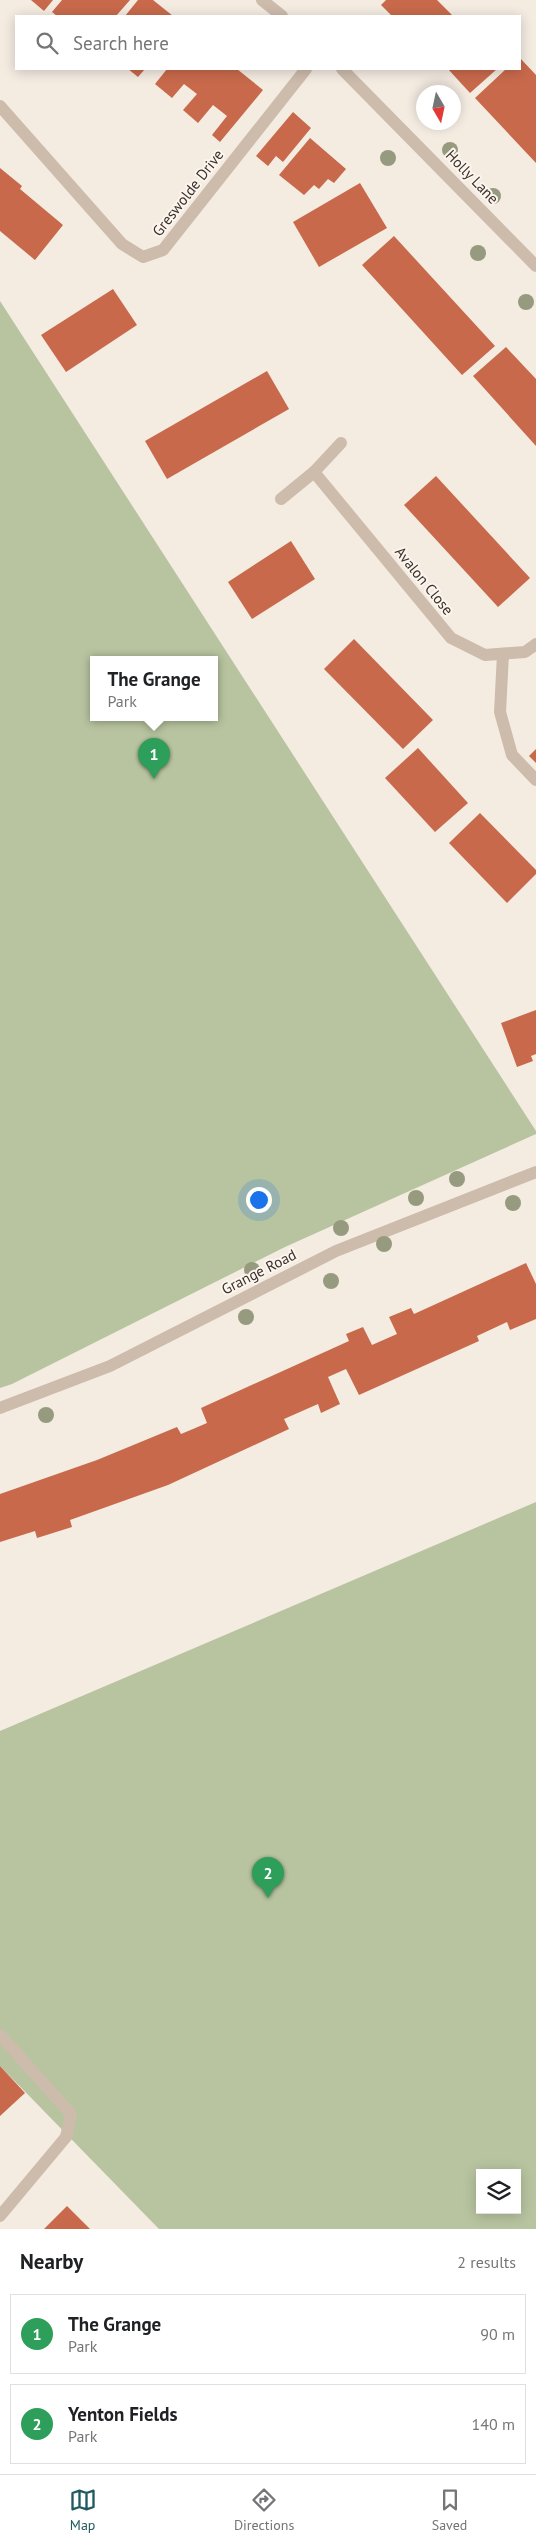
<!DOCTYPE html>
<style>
:root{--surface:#fff;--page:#f2f2f2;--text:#202124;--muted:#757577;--line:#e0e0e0;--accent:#1f5a5e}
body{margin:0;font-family:"PT Sans",sans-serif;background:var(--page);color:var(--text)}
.controls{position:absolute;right:15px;bottom:15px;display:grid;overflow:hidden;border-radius:0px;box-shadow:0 2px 12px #0003}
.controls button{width:45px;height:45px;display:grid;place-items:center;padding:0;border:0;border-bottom:1px solid var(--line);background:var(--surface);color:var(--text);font:25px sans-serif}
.compass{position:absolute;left:416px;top:85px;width:45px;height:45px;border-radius:50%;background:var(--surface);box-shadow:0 2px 12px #0003;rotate:171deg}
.you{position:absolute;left:258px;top:1199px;width:18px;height:18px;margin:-12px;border:4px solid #fff;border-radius:50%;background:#1a73e8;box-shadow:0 0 0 8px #1a73e833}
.badge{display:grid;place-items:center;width:32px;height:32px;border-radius:50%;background:var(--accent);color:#fff;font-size:16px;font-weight:700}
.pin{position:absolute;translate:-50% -41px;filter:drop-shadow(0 1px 2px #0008)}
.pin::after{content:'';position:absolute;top:26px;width:18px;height:15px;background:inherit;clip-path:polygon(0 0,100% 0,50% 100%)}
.popup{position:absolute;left:90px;top:656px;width:128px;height:65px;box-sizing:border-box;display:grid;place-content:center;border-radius:0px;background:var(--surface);filter:drop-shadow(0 1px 4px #0005);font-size:16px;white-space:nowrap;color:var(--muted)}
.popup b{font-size:19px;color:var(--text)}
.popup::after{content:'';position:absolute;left:50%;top:100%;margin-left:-10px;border:10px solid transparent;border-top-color:var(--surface)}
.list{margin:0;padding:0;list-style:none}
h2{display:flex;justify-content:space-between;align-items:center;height:65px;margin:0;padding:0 20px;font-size:21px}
h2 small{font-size:16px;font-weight:400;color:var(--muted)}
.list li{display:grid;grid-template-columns:32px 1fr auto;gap:15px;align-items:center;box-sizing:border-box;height:80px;margin:0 10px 10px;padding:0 10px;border:1px solid var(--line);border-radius:0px}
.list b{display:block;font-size:19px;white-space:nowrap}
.list p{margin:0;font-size:16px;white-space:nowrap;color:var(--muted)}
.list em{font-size:16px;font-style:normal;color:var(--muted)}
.icon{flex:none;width:28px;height:28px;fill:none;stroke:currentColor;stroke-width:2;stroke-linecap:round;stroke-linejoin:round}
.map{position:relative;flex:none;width:536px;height:2229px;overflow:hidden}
.search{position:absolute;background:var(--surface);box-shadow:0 2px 12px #0003;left:15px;right:15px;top:15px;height:55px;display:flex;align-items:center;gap:12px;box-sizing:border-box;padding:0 18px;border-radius:0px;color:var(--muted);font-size:19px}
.sheet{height:245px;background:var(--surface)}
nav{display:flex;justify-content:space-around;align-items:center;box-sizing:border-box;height:70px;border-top:1px solid var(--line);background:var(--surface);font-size:14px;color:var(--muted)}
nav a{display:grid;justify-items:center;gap:2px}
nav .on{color:var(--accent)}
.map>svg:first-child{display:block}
.green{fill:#b8c4a0;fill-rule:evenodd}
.building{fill:#c8694b}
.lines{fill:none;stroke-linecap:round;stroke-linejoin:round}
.lane{stroke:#cdbbac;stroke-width:12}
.street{stroke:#cdbbac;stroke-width:12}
.tree{fill:#969b7f}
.labels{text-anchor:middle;stroke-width:4;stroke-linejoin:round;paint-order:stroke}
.street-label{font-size:15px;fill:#3b302b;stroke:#fbf5ee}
</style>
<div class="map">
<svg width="536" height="2229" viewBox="0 0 536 2229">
<rect width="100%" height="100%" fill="#f4ebe1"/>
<g class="green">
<path d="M0 301 536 1131V1134L285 1247 12 1384 0 1388ZM94 660H214V718H94Z"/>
<path d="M536 1502V2229H159L0 2066V1731ZM480 2173H517V2210H480Z"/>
</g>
<g class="building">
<path d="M31 0H53L44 11Z"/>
<path d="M62 0H130L116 16H57L52 12Z"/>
<path d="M138 0H153L173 16H125Z"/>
<path d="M386 0H437L453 16H392L381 5Z"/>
<path d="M520 58 536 75V163L475 98 506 69H520Z"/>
<path d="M128 69H145L138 77Z"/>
<path d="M167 69H237L263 90 220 142 212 135 227 116 213 105 198 123 183 110 197 94 184 84 172 98 155 84Z"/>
<path d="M448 69H497L470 93Z"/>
<path d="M293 112 311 128 283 162 276 156 268 166 256 156Z"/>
<path d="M310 138 346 169 334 183 328 179 319 189 314 185 304 195 279 175Z"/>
<path d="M0 168 22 186 20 189 63 225 35 260 0 231Z"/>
<path d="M360 183 387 228 319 267 293 222Z"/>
<path d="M394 236 495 346 462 375 362 265Z"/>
<path d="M113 289 137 325 66 372 41 335Z"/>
<path d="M506 347 536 379V446L473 376Z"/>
<path d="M267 371 289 409 167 479 145 441Z"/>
<path d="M436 476 530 578 498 607 404 505Z"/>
<path d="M291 541 315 579 252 619 228 582Z"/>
<path d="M354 639 433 720 403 749 324 669Z"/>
<path d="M418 748 468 803 435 832 385 778Z"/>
<path d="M536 749V763L529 756Z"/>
<path d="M480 813 536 870V874L507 903 449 843Z"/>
<path d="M536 1010V1054L531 1056 533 1061 517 1067 501 1023Z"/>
<path d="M526 1263 536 1284V1319L510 1330 507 1322 477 1336 479 1341 359 1395 346 1369 328 1377 340 1404 321 1413 318 1404 284 1419 289 1429 168 1485 70 1520 72 1527 37 1538 35 1531 0 1542V1494L97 1460 177 1427 181 1434 193 1429 207 1423 201 1408 349 1341 346 1334 363 1327 372 1345 397 1334 389 1317 411 1308 414 1314Z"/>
<path d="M0 2066 25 2093 0 2116Z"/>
<path d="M67 2206 90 2229H44Z"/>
</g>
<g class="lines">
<g class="lane">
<path d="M503 654 500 712 512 755 536 780"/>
<path d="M0 2035 71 2114 66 2137"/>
</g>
<g class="street">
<path d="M262 0 282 16"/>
<path d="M342 69 536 266"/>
<path d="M0 106 122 244 143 257 163 250 306 69"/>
<path d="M314 472 451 638 485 655 525 652 536 644"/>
<path d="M281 499 314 472 341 443"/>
<path d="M0 1408 110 1366 336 1251 536 1172"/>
<path d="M0 2216 66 2137"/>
</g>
</g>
<g class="tree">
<circle cx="450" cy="150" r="8"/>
<circle cx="388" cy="158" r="8"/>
<circle cx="493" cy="196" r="8"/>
<circle cx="478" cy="253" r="8"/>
<circle cx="526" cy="302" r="8"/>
<circle cx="457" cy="1179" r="8"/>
<circle cx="416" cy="1198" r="8"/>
<circle cx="513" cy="1203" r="8"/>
<circle cx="341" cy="1228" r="8"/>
<circle cx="384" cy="1244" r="8"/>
<circle cx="252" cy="1270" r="8"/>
<circle cx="331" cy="1281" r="8"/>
<circle cx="246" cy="1317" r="8"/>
<circle cx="46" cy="1415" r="8"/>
</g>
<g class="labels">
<g class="street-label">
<text transform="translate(472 177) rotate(46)" y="5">Holly Lane</text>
<text transform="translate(188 193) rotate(-52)" y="5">Greswolde Drive</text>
<text transform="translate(424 581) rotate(51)" y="5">Avalon Close</text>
<text transform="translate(259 1272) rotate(-27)" y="5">Grange Road</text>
</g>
</g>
</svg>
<div class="controls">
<button><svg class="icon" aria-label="layers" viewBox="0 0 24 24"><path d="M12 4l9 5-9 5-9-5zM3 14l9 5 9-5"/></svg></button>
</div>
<svg class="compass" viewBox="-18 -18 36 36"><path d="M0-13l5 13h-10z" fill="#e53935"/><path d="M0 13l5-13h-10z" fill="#757577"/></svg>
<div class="you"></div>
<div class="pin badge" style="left:154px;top:779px;background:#2e9e5b">1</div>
<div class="popup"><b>The Grange</b>Park</div>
<div class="pin badge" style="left:268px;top:1898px;background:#2e9e5b">2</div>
<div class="search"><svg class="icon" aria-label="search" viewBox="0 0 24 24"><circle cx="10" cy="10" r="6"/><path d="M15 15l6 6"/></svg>Search here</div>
</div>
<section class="sheet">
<h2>Nearby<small>2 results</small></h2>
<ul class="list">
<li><span class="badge" style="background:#2e9e5b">1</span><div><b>The Grange</b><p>Park</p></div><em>90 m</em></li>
<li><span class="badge" style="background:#2e9e5b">2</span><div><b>Yenton Fields</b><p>Park</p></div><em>140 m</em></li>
</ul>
</section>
<nav>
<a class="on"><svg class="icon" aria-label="map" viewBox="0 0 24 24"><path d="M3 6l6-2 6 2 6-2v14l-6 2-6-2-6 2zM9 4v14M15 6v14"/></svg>Map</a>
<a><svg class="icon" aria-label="directions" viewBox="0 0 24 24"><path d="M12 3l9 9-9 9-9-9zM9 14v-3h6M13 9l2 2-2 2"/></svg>Directions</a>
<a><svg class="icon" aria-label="saved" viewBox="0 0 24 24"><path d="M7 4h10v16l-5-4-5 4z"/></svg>Saved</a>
</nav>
